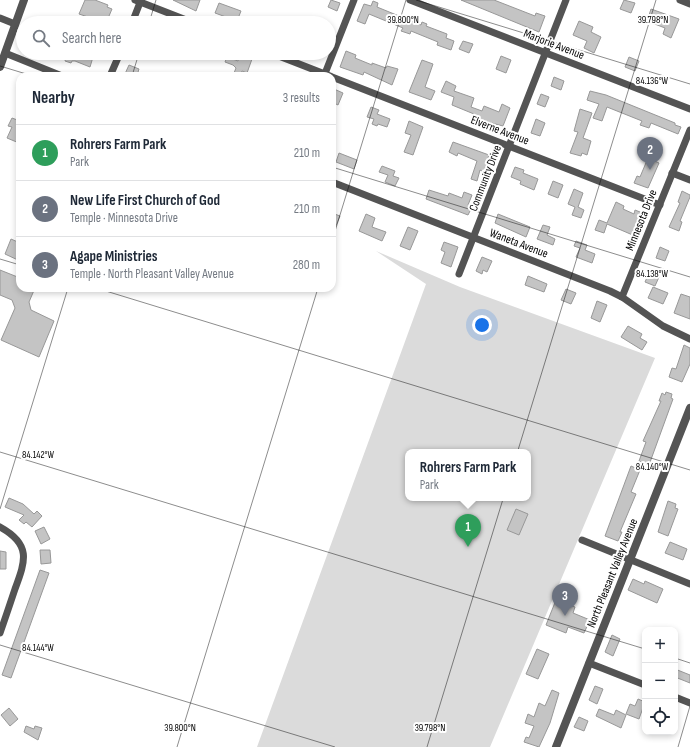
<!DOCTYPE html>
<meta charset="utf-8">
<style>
:root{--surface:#fff;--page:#f6f6f7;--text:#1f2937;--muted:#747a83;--line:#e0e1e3;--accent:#000}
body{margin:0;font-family:"Sofia Sans Condensed",sans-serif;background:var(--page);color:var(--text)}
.controls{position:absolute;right:12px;bottom:12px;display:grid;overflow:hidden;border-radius:8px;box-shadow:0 2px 6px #0003}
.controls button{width:36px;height:36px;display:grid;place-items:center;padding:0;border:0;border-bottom:1px solid var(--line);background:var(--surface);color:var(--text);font:20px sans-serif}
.you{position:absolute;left:482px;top:325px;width:14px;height:14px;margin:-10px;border:3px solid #fff;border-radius:50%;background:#1a73e8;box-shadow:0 0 0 6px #1a73e833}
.badge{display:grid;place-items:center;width:26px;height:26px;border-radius:50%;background:var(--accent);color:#fff;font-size:13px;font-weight:700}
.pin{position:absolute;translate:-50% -33px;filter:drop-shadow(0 1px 2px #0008)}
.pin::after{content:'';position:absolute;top:21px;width:14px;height:12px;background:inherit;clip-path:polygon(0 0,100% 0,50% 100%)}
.popup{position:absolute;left:405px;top:449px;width:126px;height:52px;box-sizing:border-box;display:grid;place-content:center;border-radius:8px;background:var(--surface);filter:drop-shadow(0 1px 3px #0005);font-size:13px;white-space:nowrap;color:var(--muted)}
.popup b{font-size:15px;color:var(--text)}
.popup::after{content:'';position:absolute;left:50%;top:100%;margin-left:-8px;border:8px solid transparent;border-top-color:var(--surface)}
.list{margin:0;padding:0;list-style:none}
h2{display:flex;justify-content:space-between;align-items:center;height:52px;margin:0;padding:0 16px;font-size:17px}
h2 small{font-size:13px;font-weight:400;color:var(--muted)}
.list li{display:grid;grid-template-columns:26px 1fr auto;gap:12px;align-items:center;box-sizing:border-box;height:56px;padding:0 16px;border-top:1px solid var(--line)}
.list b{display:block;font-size:15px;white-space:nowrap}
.list p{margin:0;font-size:13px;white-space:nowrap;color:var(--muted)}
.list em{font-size:13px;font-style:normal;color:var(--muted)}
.icon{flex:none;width:22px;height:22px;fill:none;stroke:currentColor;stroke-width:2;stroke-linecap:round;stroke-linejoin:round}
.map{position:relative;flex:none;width:690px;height:747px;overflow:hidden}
.search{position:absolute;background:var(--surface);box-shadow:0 2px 6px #0003;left:16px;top:16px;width:320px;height:44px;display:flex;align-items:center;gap:10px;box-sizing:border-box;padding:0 14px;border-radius:22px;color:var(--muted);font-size:15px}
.panel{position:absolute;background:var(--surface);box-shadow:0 2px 6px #0003;left:16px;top:72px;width:320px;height:220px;border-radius:12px}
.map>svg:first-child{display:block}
.green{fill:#dbdbdb;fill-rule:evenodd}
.building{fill:#c4c4c4;stroke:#989898}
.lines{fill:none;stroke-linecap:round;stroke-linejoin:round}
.minor{stroke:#545454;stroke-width:7}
.tertiary{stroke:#545454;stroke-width:8}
.ticks{fill:none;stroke:#000;stroke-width:1;stroke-opacity:0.45}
.labels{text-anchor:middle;stroke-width:4;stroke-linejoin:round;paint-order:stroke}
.street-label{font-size:12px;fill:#000;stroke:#fff}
.ticks-label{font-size:10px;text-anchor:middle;fill:#000;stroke:#fff;stroke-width:4;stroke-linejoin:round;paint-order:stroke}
</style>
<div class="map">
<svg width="690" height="747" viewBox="0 0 690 747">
<rect width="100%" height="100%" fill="#fff"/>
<path class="green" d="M376 251 460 287 655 358 490 747H257L426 284ZM408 452H528V498H408Z"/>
<g class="building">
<path d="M85 0H95L108 5 107 7 112 9 106 23 79 14Z"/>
<path d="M173 0H200L196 11Z"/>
<path d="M331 0 340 3 337 11 328 7Z"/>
<path d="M461 0H494L535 16 536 13 545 16 539 32Z"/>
<path d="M624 0 635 3 631 13 620 9Z"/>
<path d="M373 1 378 3 377 7 421 25 422 22 427 24 426 26 447 34 446 38 454 41 451 50 437 45 438 42 411 31 410 34 401 31 403 28 369 14 365 24 357 21 364 4 371 6Z"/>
<path d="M219 3 241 11 237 21 215 13Z"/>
<path d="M651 9 679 19 671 38 663 34 665 28 647 21Z"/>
<path d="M579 21 593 27 591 32 601 37 594 53 584 48 587 41 573 35Z"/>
<path d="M463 41 473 44 469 53 459 49Z"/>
<path d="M346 51 356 55 355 58 372 65V63L386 68 387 66 398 69 392 85 364 72 363 75 340 67Z"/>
<path d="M56 53H75L84 56 85 54 93 57 90 67 75 61H72L71 63 65 61 66 57Z"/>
<path d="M240 54 252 59 247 73 242 71 240 75 234 73 236 68 233 65 225 62 227 57 238 61Z"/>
<path d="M501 56 511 60 506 73 496 69Z"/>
<path d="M629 57 639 61 635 71 625 67Z"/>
<path d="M422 60 433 64 425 87 435 91 431 100 409 92Z"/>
<path d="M129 65 139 69 138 72 148 76H124Z"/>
<path d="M554 77 564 81 561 90 551 86Z"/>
<path d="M446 81 456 86 454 91 474 98 471 107 482 111 484 106 499 112 502 104 510 108 503 126 480 120 473 116 474 114 452 105 454 97 441 92Z"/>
<path d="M334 89 343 93 338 105 332 102Z"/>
<path d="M590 91 606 95 675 123V125L681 127 678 134 651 123 649 128 640 125 642 121 607 107 602 121 593 118 599 104 587 100Z"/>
<path d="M541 94 549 97 545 107 537 104Z"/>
<path d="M371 107 379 110 377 114 390 119 387 127 378 124 377 126 372 124 374 119 367 117Z"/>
<path d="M580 109 592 113 583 138 591 141 587 155 582 153 581 156 570 153 578 132 574 131Z"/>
<path d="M12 118 20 121 19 143 7 138 12 127 8 126Z"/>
<path d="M536 119 545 123 540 136 531 133Z"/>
<path d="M409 121 423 127 413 155 404 152 411 135 405 133Z"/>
<path d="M453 142 489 155 484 172 480 170 477 181 471 179 477 161 458 153 457 156 449 152Z"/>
<path d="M339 153 357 160 354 169 336 162Z"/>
<path d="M648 158 659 163 648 188 634 183 637 176 640 177Z"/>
<path d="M382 166 395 171 393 176 399 178 395 186 385 182 388 175 379 172Z"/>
<path d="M515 167 524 170 523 173 538 179 534 190 520 184 521 181 511 177Z"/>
<path d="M553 181 563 185 558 198 548 194Z"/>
<path d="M574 189 583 193 578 207 584 210 581 218 572 215 575 207 568 204Z"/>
<path d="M429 190 448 196 449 193 462 198 464 192 472 195 468 205 472 207 468 215 426 199Z"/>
<path d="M682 191 690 195V197L680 221 682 222 679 231 669 227 680 203 678 202Z"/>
<path d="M616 202 624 206 623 209 634 214 635 210 645 214 635 236 607 224 604 233 595 230 599 220 607 223Z"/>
<path d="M332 213 340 216 332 235Z"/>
<path d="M366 214 375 218 372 227 386 232 382 241 359 231Z"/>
<path d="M498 214 530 227 526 237 495 223Z"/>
<path d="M543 225 550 227 547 235 555 239 553 245 537 239Z"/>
<path d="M408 227 418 231 410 250 400 246Z"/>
<path d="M11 239 20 243V261L5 254Z"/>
<path d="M576 241 587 245 585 250 595 254 592 263 576 257 580 248 574 246Z"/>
<path d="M444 242 458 247 451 267 441 263 445 252 441 250Z"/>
<path d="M660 247 669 251 665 261 656 258Z"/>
<path d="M482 257 492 261 487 272 483 270 482 274 476 271Z"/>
<path d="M0 270 20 278V288H35L29 302 31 310 54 321 39 357 1 340 15 308 12 300 0 295Z"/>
<path d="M649 273 659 277 655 286 645 282Z"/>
<path d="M528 276 547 284 544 292 525 285Z"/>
<path d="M653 287 668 293 663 304 648 298Z"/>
<path d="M566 289 576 293 571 304 561 300Z"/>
<path d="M681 294 690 297V319L674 313Z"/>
<path d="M597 301 607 305 600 322 591 318Z"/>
<path d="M628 326 642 334 640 338 647 342 642 350 621 337Z"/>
<path d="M684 345 690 348V364L682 382 669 377 672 368 676 369Z"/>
<path d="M666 392 672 394 671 398 673 399 649 465 639 461 646 442 643 441 661 401H659L662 393 665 395Z"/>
<path d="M631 466 640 470 631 492 636 494 620 532H622L618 541 605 536Z"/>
<path d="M9 498 23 504 34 514 37 511 42 516 32 527 26 522 24 524 19 520 24 515 5 507Z"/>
<path d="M668 501 676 504 675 508 678 509 668 536 658 532Z"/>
<path d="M516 509 528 514 519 535 507 530Z"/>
<path d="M44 527 50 539 41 544 35 531Z"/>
<path d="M670 542 687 549 683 560 665 553Z"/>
<path d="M40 550H50L51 563 41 564Z"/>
<path d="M0 551 6 552V569H0Z"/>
<path d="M40 570 49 573 11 678 2 675Z"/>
<path d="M633 579 644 584 645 581 663 589 657 603 628 590Z"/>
<path d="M556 600 575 607 573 613 590 620 584 633 568 627 566 633 546 625Z"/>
<path d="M612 635 620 639 613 656 605 652Z"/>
<path d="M537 649 549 654 538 679 526 674Z"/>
<path d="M675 669 690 675V683L675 677Z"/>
<path d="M595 686 603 689 597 704 589 700Z"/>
<path d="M552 690 559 693 550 723 539 747 524 742 526 737 529 738 534 726 525 723 528 714 534 717 539 703 545 706Z"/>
<path d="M638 699 645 702 639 719 626 714 630 704 635 706Z"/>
<path d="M9 708 18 719 10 726 1 715Z"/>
<path d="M599 709 614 715 616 710 626 715 621 728 596 716Z"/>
<path d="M579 717 588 721 584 731 574 727Z"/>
<path d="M26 726 34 729 35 726 42 728 38 740 24 732Z"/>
</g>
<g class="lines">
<g class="minor">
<path d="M135 0 194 23"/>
<path d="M410 0 690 109"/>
<path d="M680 0 690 4"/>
<path d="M0 18 15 24"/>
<path d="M132 23 141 0"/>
<path d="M5 53 62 76"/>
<path d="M271 53 330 76"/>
<path d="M110 76 120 53"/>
<path d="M324 76 354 0"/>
<path d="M332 77 660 205"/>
<path d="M672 173 690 180"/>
<path d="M332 182 610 291 622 297 663 326 690 339"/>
<path d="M459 274 566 0"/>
<path d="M622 297 690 130"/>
<path d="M0 527C31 544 26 560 15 589 10 604 5 619 0 633"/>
<path d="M582 540 690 584"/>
<path d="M589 663 645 685"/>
<path d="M675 697 690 703"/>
</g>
<g class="tertiary">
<path d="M0 67 24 0"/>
<path d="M556 747 690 408"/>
</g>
</g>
<path class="ticks" d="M416 0 690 84M149 23 156 0M0 66 33 76M132 76 139 53M332 167 690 277M332 241 406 0M0 259 20 265M96 288 690 470M0 452 645 649M0 509 68 288M0 645 335 747M675 658 690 663M177 747 318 288M427 747 656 0M678 747 690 706"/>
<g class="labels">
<g class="street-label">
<text transform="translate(554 44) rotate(21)" y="4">Marjorie Avenue</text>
<text transform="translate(500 130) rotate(21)" y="4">Elverne Avenue</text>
<text transform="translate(485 178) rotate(-69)" y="4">Community Drive</text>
<text transform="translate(641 220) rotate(-68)" y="4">Minnesota Drive</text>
<text transform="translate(519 243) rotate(21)" y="4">Waneta Avenue</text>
<text transform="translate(612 573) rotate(-68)" y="4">North Pleasant Valley Avenue</text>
</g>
</g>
<g class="ticks-label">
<text x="403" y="23">39.800°N</text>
<text x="653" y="23">39.798°N</text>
<text x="652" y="84">84.136°W</text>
<text x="652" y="277">84.138°W</text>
<text x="38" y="458">84.142°W</text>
<text x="652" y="470">84.140°W</text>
<text x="38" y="651">84.144°W</text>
<text x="180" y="731">39.800°N</text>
<text x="430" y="731">39.798°N</text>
</g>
</svg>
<div class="controls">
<button>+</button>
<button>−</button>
<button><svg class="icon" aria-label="locate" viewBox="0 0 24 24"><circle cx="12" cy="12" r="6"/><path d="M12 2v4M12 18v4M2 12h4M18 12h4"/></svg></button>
</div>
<div class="you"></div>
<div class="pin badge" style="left:468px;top:547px;background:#2e9e5b">1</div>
<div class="popup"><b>Rohrers Farm Park</b>Park</div>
<div class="pin badge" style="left:650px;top:170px;background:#6b7280">2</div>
<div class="pin badge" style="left:565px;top:616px;background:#6b7280">3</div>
<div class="search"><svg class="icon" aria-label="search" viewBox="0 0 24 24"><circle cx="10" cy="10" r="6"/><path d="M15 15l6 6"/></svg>Search here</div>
<section class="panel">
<h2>Nearby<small>3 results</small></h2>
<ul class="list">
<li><span class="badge" style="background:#2e9e5b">1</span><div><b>Rohrers Farm Park</b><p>Park</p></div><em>210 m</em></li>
<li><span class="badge" style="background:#6b7280">2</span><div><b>New Life First Church of God</b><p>Temple · Minnesota Drive</p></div><em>210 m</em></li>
<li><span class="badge" style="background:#6b7280">3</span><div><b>Agape Ministries</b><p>Temple · North Pleasant Valley Avenue</p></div><em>280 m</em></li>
</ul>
</section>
</div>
